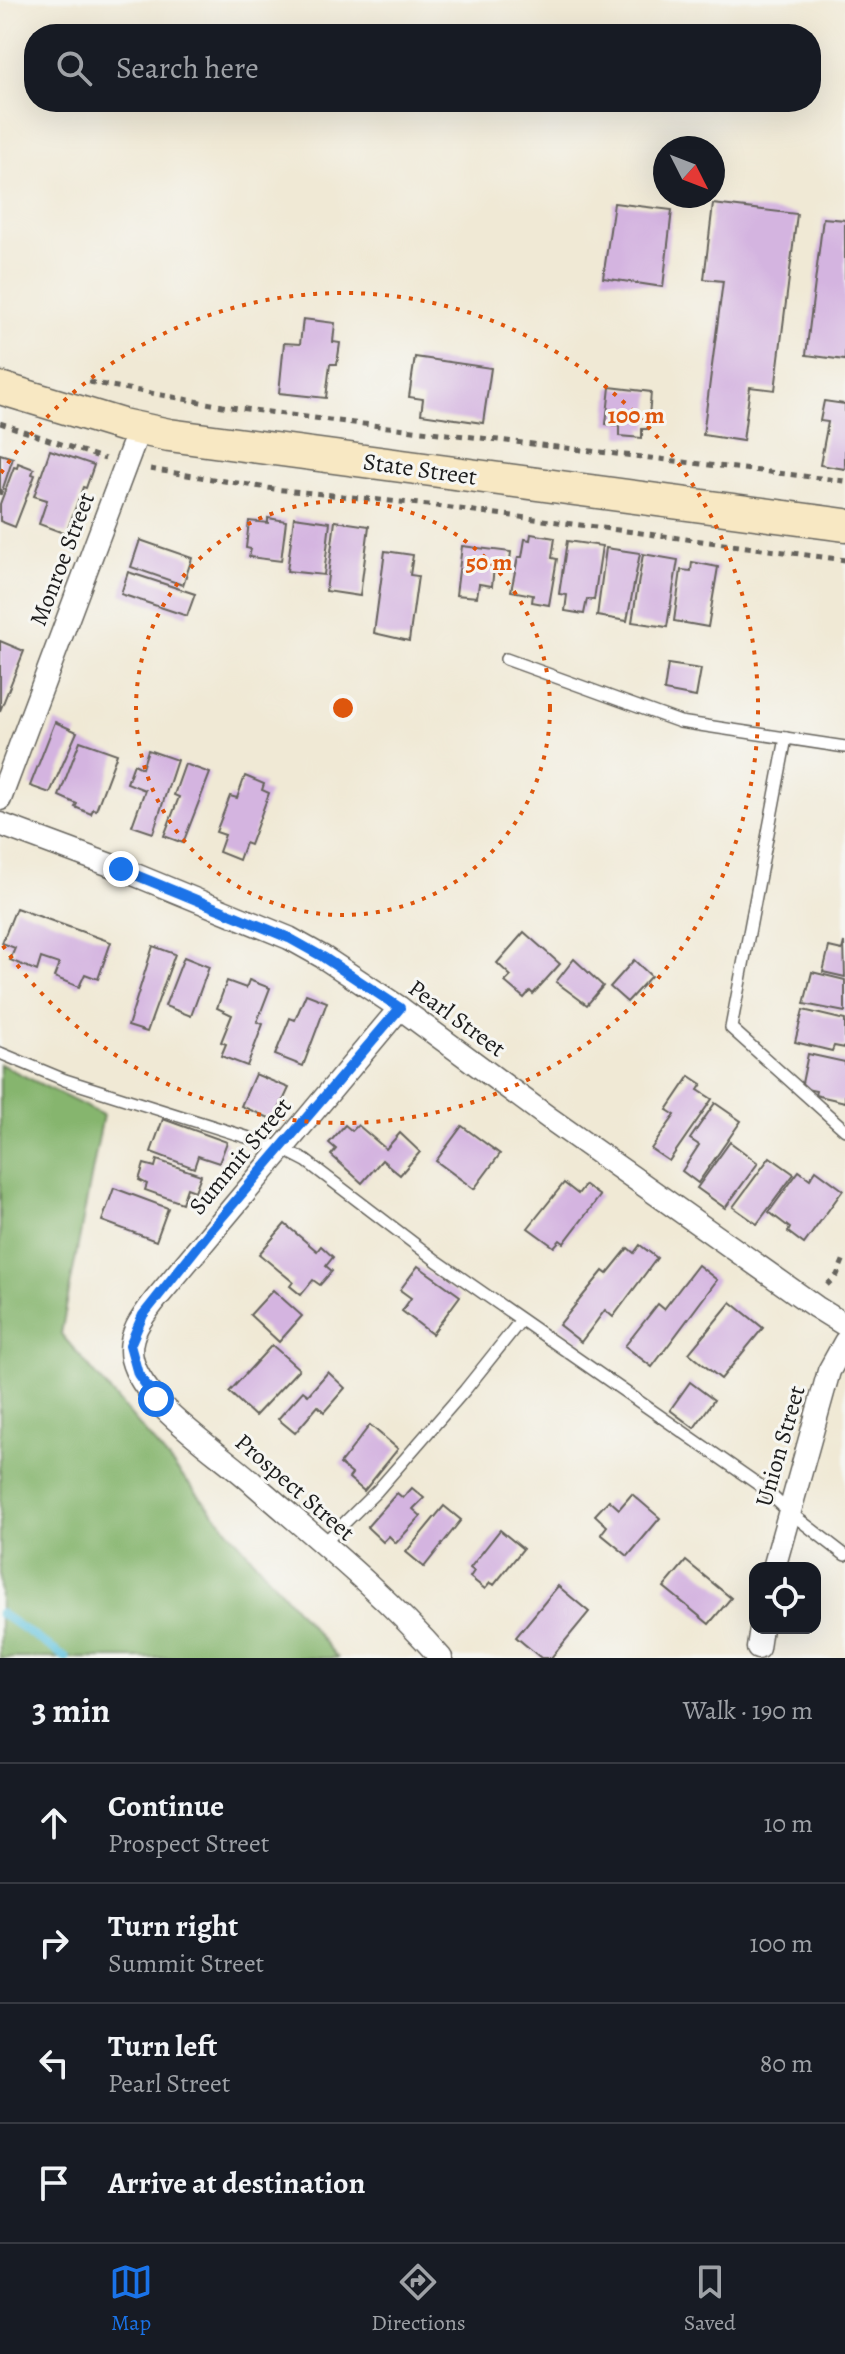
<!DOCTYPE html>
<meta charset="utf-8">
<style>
:root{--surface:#171b24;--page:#242831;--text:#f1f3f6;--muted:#9ea1a6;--line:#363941;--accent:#1a73e8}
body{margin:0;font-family:Alegreya,serif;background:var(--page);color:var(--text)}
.controls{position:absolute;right:24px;bottom:24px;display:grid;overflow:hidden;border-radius:16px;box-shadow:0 8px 32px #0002}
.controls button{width:72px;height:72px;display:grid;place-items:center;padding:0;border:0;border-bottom:2px solid var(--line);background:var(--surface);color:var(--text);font:40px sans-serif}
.compass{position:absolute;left:653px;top:136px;width:72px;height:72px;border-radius:50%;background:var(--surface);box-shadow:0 8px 32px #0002;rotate:132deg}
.stop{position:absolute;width:24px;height:24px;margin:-18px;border:6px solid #1a73e8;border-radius:50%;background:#fff}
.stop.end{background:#1a73e8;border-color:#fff;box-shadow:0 2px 8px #0008}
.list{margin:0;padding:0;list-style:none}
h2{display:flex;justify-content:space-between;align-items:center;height:104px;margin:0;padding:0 32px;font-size:34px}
h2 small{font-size:26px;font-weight:400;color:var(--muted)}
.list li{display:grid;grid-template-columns:52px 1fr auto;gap:24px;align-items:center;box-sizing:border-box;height:120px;padding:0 32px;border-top:2px solid var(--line)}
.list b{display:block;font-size:30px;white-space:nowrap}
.list p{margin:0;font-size:26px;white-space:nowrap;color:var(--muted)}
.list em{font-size:26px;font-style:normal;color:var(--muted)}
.icon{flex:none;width:44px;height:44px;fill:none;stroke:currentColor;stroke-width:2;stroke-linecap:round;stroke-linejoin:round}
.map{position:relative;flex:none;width:845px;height:1658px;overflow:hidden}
.search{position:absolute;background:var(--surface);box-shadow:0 8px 32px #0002;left:24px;right:24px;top:24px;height:88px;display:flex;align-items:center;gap:20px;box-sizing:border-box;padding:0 28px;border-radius:32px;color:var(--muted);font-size:30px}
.sheet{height:584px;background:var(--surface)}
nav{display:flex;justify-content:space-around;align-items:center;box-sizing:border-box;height:112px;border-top:2px solid var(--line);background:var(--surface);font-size:22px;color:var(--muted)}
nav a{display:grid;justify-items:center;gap:4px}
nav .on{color:var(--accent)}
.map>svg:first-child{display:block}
.forest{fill:#86b56e;stroke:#516845;stroke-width:2}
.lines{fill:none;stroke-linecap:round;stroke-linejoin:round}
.stream{stroke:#5fc2de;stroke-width:8}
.building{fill:#d4b4e0}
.service-casing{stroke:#66645d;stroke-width:14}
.minor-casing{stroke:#66645d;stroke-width:25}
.secondary-casing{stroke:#66645d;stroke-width:35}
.path{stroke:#66645d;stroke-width:5;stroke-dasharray:6 6;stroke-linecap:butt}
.service{stroke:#fff;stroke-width:11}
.minor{stroke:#fff;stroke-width:22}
.secondary{stroke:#f8e8c3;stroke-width:32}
.route{stroke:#1a73e8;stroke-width:10}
.ring{fill:none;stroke:#de560d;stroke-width:4;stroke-dasharray:4 8}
.labels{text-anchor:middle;stroke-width:6;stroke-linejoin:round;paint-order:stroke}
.street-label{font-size:24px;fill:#1c1c1c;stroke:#f6f6f2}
.centre{fill:#de560d;stroke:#f6f6f2;stroke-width:4}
.ring-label{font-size:24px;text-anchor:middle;font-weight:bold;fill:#de560d;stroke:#f6f6f2;stroke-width:6;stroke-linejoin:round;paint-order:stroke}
</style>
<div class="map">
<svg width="845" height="1658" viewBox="0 0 845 1658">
<rect width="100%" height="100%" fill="#f6f6f2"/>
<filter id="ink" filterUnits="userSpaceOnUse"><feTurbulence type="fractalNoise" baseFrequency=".0125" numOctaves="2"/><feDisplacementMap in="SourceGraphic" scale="16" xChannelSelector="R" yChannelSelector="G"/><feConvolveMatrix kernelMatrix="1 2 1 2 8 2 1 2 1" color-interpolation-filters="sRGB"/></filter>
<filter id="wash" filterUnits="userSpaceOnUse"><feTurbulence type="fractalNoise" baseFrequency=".006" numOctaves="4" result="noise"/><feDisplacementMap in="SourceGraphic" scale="32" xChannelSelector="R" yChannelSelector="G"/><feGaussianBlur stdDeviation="1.8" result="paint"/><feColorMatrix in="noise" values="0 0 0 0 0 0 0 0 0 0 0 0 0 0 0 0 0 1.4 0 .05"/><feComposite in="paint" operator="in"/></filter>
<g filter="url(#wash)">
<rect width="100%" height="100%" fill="#f0e9d5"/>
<path class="forest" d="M0 1064 103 1115 61 1334 338 1658H0Z"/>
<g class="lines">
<path class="stream" d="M0 1613 66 1658"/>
</g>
<g id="blocks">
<g class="building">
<path d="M614 203 672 210 663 287 603 278Z"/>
<path d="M713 204 797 214 775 390 750 387 743 441 703 435 723 281 704 279Z"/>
<path d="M823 218 845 220V360L806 355Z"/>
<path d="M303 319 335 323 333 342 340 343 337 364H330L326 398 279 393 284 343 300 344Z"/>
<path d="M415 357 491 368 483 423 421 414 423 399 409 397Z"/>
<path d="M610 387 651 392 648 429H642V438L619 436V425L606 424Z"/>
<path d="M824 401 845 404V469L820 465 828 422 820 421Z"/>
<path d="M50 450 94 465 86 488 83 487 66 534 39 524 47 500 34 496Z"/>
<path d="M0 454 13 458 1 494H0Z"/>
<path d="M18 463 34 469 32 474 35 475 15 527 0 521V504L14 467 17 468Z"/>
<path d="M294 517 330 522 324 575 287 571Z"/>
<path d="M268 518 286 521 281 561 249 557 251 549 246 548 249 521 268 523Z"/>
<path d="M335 521 369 526 360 596 326 591Z"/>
<path d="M531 534 555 538 552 558 557 559 549 605 532 602 533 595 511 591 518 557H522L525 539 530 540Z"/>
<path d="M140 540 192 558 183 585 131 567Z"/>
<path d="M567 541 602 546 594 600 587 599 584 614 565 611 567 595 559 594Z"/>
<path d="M462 546 511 552 509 568 494 567 492 586 479 584 477 597 456 595Z"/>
<path d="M606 548 640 553 627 621 597 616Z"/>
<path d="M385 551 413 555 410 575 418 576 409 641 374 633Z"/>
<path d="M643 554 678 560 667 627 632 622Z"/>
<path d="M692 562 718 567 708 627 674 621 681 570 691 571Z"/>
<path d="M128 572 195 594 187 616 121 594Z"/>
<path d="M0 641 24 651 0 711Z"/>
<path d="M668 664 701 669 696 697 664 691Z"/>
<path d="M55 722 77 732 50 793 30 786Z"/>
<path d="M80 741 117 754 96 810 93 809 91 814 75 807 77 804 59 796Z"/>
<path d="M148 750 177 760 153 833 132 826 145 790 127 783 134 764 142 768Z"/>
<path d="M185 764 210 773 183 843 164 836 179 797 174 795Z"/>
<path d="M245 776 264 784 262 790 269 793 250 845 245 843 239 860 219 852 225 835 216 832 230 796 237 798Z"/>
<path d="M16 908 111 942 98 979 85 974 79 987 54 977 59 964 41 958 37 971 10 960 15 948 2 943Z"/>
<path d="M524 932 560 964 533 994 530 991 524 998 505 982 511 976 497 963Z"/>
<path d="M844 942 845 977 823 972 829 947 842 950Z"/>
<path d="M153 946 175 954 147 1032 128 1026Z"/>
<path d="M184 957 209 967 191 1016 165 1006Z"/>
<path d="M574 959 603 986 587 1005 556 982Z"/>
<path d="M634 960 651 976 627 1002 610 987Z"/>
<path d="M812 972 845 980V1012L804 1004Z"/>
<path d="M249 980 270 988 257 1022 263 1024 247 1066 221 1056 226 1044 221 1042 232 1015 217 1008 227 981 246 988Z"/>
<path d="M306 994 327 1002 303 1066 275 1055 290 1018 295 1020Z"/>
<path d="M803 1010 845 1020V1048L834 1046 832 1051 795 1042Z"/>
<path d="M808 1054 845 1062V1102L815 1095 816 1091 801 1088Z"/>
<path d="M255 1074 289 1088 274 1120 241 1106Z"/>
<path d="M690 1076 702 1084 698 1090 712 1099 669 1161 651 1149 675 1115 667 1110Z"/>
<path d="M715 1103 741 1121 698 1183 682 1171 699 1145 690 1139Z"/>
<path d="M163 1119 227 1142 219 1163 198 1156 194 1168 151 1152Z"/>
<path d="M345 1125 352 1131 358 1125 386 1149 400 1133 420 1152 400 1175 382 1160 362 1183 331 1155 336 1149 329 1143Z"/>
<path d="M462 1126 500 1154 474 1189 436 1161Z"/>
<path d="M730 1142 758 1163 725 1208 697 1188Z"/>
<path d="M770 1157 794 1174 757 1224 733 1207Z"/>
<path d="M157 1160 201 1175 195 1191 187 1188 182 1203 145 1190 147 1184 139 1180 144 1164 155 1167Z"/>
<path d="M816 1170 843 1190 804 1244 788 1232 790 1228 769 1212 799 1171 810 1179Z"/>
<path d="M564 1183 578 1194 585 1185 600 1196 564 1243 560 1240 554 1247 528 1228Z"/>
<path d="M114 1188 168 1208 156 1241 102 1221Z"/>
<path d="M285 1224 317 1251 321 1246 333 1257 326 1266 332 1271 320 1285 313 1280 301 1295 290 1286 293 1282 259 1254Z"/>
<path d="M640 1245 657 1258 613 1317 605 1310 581 1342 559 1325 603 1271 607 1274 628 1248 634 1253Z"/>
<path d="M698 1265 717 1280 652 1367 625 1346 658 1304 664 1309Z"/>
<path d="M418 1266 460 1296 432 1334 402 1311 411 1298 400 1290Z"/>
<path d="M273 1290 302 1316 279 1342 250 1315Z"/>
<path d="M731 1302 763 1328 721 1379 689 1353Z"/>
<path d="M272 1345 299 1369 255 1416 229 1392Z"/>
<path d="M328 1372 345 1388 324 1412 318 1406 295 1433 278 1419 303 1391 308 1395Z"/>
<path d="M690 1382 714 1400 694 1428 670 1410Z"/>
<path d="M370 1425 398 1449 364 1491 349 1478 352 1474 340 1464Z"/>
<path d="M412 1488 424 1498 413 1509 421 1516 396 1543 389 1536 383 1542 367 1527 397 1493 403 1498Z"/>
<path d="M632 1494 660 1518 628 1556 601 1534 607 1526 595 1515 609 1500 619 1509Z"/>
<path d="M444 1506 461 1520 424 1567 406 1552Z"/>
<path d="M500 1530 523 1549 494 1585 490 1583 485 1589 470 1577 474 1571 470 1568Z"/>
<path d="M686 1561 731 1598 709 1624 664 1587Z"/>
<path d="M558 1586 589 1612 551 1658H541L516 1637Z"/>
</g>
</g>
</g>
<g filter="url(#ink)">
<use href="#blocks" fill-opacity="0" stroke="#66645d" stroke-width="2"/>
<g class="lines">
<g class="service-casing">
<g id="service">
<path d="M506 659 680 722 845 747"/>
<path d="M786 738 731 1028 845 1130"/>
<path d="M0 1053 65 1080 281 1148 306 1161 437 1261 762 1487 788 1511 845 1555"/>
<path d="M323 1544 377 1491 465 1390 521 1320"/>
</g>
</g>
<g class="minor-casing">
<g id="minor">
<path d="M0 799 139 429"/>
<path d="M0 824 121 869 289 938 323 957 400 1008 549 1118 816 1307 845 1325"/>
<path d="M400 1008 156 1299C142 1317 127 1336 132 1359 143 1405 219 1452 254 1484 317 1539 385 1594 441 1658"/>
<path d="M774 1568 829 1371 845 1342"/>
<path d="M758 1648 761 1628"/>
</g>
</g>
<g class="secondary-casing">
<path id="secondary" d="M0 388 122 425 169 435 845 525"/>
</g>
<g class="path">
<path d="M89 382 223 406 329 420 845 481"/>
<path d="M0 423 105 459"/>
<path d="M150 469 274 489 429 505 845 560"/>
<path d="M827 1285 837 1275 845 1256"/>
</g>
<use href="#service" class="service"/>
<use href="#minor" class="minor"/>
<use href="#secondary" class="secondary"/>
</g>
</g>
<g class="lines" filter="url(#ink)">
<path class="route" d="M121 869 289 938 323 957 400 1008 210 1231 143 1315 130 1345 138 1374 156 1399"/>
</g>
<g class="ring">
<circle cx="343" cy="708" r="207"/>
<path d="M1 473A415 415 0 1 1 1 943"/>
</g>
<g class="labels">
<g class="street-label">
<text transform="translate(420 469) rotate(8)" y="8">State Street</text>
<text transform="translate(62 559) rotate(-69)" y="8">Monroe Street</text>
<text transform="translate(457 1018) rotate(36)" y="8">Pearl Street</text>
<text transform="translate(240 1156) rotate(-50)" y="8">Summit Street</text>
<text transform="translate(780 1446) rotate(-74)" y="8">Union Street</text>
<text transform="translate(295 1487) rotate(41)" y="8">Prospect Street</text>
</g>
</g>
<circle cx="343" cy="708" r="12" class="centre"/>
<g class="ring-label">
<text x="636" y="423">100 m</text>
<text x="489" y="570">50 m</text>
</g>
</svg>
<div class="controls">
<button><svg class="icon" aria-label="locate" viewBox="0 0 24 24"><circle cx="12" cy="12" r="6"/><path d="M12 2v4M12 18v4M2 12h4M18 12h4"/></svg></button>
</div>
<svg class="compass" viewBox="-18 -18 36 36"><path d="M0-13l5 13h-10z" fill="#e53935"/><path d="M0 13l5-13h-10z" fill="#9ea1a6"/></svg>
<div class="stop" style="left:156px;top:1399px"></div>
<div class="stop end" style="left:121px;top:869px"></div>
<div class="search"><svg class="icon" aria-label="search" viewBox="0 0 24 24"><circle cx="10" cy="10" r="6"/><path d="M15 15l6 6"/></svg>Search here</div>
</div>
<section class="sheet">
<h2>3 min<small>Walk · 190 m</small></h2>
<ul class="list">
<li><svg class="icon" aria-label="ahead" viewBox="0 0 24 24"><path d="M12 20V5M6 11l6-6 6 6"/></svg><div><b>Continue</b><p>Prospect Street</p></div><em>10 m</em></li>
<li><svg class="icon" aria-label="right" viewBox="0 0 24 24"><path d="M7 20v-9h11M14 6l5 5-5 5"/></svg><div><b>Turn right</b><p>Summit Street</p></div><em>100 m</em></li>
<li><svg class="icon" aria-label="left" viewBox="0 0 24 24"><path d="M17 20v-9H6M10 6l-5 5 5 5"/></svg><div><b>Turn left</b><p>Pearl Street</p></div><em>80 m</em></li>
<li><svg class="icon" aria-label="arrive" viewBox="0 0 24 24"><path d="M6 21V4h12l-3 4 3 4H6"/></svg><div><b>Arrive at destination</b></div></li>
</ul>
</section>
<nav>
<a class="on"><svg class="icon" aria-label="map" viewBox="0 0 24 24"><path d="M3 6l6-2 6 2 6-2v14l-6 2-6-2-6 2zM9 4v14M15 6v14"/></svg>Map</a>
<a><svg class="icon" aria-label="directions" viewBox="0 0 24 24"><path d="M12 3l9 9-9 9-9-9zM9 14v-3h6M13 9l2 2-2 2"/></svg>Directions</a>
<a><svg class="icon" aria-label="saved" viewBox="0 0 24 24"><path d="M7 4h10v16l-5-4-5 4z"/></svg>Saved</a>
</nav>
